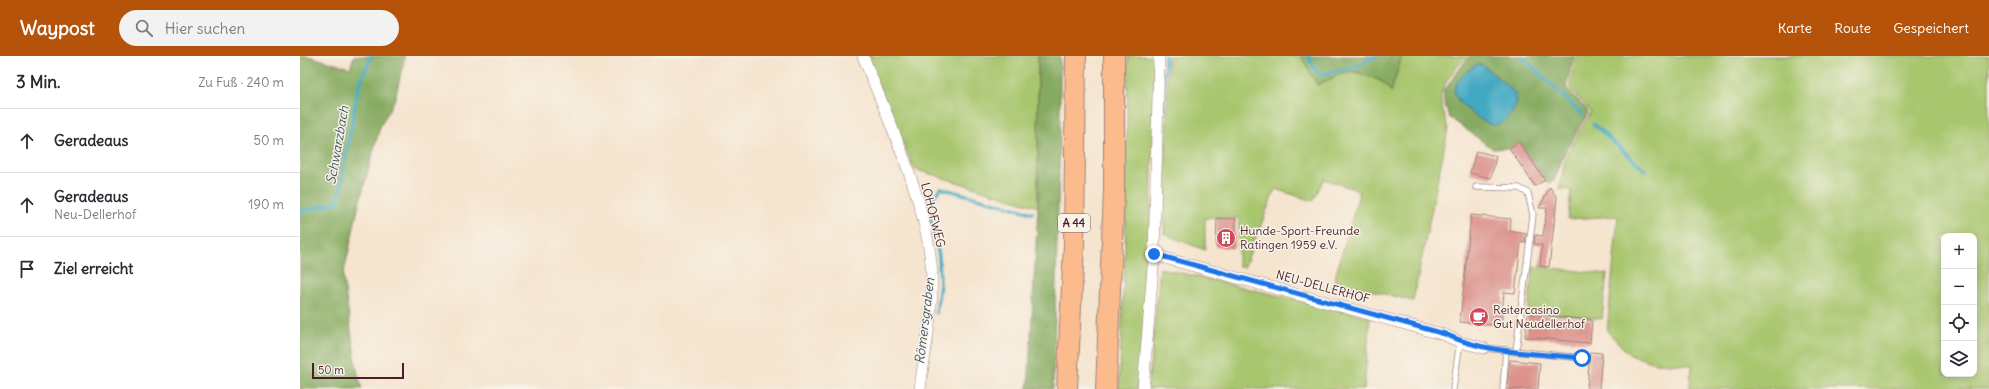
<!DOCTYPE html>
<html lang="de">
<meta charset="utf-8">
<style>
:root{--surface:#fff;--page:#f2f2f3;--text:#2b2b33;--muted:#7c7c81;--line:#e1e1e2;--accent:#b45309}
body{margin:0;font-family:Delius,sans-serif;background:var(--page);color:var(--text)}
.controls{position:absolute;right:12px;bottom:12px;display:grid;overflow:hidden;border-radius:8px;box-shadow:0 2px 10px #0003}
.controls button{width:36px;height:36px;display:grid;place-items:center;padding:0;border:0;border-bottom:1px solid var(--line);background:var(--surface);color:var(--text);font:20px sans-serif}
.scale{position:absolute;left:12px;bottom:10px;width:92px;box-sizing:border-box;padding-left:4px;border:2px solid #4a1f2b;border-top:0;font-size:11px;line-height:14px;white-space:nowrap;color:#4a1f2b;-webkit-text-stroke:3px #f7f3e8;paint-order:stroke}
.stop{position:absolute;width:12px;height:12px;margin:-9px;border:3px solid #1a73e8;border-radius:50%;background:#fff}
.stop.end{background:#1a73e8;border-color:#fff;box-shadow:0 1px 4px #0008}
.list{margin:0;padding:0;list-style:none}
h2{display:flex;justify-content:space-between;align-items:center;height:52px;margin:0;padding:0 16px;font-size:17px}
h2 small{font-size:13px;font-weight:400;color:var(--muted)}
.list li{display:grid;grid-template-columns:26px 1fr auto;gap:12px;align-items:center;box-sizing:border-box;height:64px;padding:0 16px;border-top:1px solid var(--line)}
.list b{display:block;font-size:15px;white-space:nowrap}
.list p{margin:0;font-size:13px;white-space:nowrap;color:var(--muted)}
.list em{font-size:13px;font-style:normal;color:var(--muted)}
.icon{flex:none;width:22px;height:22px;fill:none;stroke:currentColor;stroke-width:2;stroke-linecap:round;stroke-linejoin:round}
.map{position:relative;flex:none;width:1689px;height:333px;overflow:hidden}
header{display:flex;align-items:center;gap:24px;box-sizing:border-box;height:56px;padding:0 20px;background:var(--accent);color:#fff}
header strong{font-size:19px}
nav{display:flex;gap:22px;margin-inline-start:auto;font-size:14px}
.search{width:280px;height:36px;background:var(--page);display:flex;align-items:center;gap:10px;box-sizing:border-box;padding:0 14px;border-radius:22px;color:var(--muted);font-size:15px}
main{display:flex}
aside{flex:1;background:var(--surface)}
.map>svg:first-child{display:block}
.green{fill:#a8c66e;stroke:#79724c;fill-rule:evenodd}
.forest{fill:#86ab61;stroke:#686546;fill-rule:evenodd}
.water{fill:#42a9c2;stroke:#466476}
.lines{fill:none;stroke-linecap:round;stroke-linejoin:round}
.stream{stroke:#42a9c2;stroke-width:3.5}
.building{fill:#db938c}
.lane-casing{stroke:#a0827c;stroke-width:7}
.street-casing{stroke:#a0827c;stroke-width:12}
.highway-casing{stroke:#a0827c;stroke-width:22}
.lane{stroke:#fff;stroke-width:5.5}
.street{stroke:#fff;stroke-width:11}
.highway{stroke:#fbbb8d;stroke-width:20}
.route{stroke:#1a73e8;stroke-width:5}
.labels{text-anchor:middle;stroke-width:3;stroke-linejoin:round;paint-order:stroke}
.shield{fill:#f7f3e8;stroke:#7e5f64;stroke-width:1}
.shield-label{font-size:11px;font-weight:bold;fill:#4a1f2b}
.street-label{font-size:12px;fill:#4a1f2b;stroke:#f7f3e8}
.poi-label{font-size:12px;fill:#4a1f2b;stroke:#f7f3e8;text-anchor:start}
.water-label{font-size:13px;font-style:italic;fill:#475667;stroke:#f7f3e8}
</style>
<header>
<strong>Waypost</strong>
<div class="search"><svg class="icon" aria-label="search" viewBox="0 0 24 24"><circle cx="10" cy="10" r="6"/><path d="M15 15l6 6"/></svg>Hier suchen</div>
<nav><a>Karte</a><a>Route</a><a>Gespeichert</a></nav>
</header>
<main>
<aside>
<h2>3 Min.<small>Zu Fuß · 240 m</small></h2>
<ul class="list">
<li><svg class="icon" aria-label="ahead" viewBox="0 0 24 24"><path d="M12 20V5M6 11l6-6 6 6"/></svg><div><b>Geradeaus</b></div><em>50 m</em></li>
<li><svg class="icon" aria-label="ahead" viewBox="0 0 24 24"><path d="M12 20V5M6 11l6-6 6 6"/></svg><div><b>Geradeaus</b><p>Neu-Dellerhof</p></div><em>190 m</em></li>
<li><svg class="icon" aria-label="arrive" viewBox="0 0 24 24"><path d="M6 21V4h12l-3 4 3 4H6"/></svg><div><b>Ziel erreicht</b></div></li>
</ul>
</aside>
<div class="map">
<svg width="1689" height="333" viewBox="0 0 1689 333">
<rect width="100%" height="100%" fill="#f7f3e8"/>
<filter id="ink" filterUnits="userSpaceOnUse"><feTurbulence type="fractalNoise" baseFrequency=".025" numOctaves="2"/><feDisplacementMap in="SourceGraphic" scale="8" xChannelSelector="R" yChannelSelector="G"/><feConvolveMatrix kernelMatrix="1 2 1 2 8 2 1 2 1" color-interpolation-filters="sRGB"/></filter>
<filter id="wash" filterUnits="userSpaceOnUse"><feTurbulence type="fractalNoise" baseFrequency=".012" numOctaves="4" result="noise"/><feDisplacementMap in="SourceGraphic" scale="16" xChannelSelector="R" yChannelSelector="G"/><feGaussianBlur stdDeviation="0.9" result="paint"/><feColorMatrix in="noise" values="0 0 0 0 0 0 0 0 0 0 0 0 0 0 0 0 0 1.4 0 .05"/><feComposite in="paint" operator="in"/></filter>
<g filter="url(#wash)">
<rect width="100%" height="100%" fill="#f5e4ce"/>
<g class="green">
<path d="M571 0H738V151L614 113 567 1Z"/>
<path d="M828 0H855L850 197 838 333H819L825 193Z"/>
<path d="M868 0H1001L1017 29C1038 19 1044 11 1068 20 1079 24 1083 26 1091 35L1102 0H1167C1156 12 1140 28 1141 45 1142 54 1146 64 1148 73L1113 245 1034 225 1060 135 1024 123 1013 145 975 133 944 212 938 210 939 162H905V194L864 178Z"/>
<path d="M1276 0H1689V333H1390L1391 309 1356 307 1330 299 1307 275 1318 160 1268 163 1271 134 1259 133 1266 99 1291 56 1269 31ZM1644 180H1674V318H1644Z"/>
<path d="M1233 210 1307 218 1302 263 1228 255Z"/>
<path d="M860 212 1070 261 1064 333H848Z"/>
</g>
<g class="forest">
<path d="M0 0H8L50 12 54 0H105L95 43 80 71 59 148 43 221 57 314 62 333H0Z"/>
<path d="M738 0H760V79L753 333H728L738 151Z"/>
<path d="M1001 0H1102L1091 36 1082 25 1054 15 1045 16 1017 29Z"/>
<path d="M1169 0H1274L1266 31 1287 54 1288 57 1264 98 1255 123 1249 128 1219 86 1209 92 1193 93 1149 61 1144 46V34ZM1178 8 1184 10 1214 36C1220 45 1214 58 1205 64 1201 67 1195 68 1190 69 1175 59 1143 43 1161 22 1166 17 1171 12 1178 8Z"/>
</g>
<path class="water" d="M1178 8 1184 10 1214 36C1219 44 1217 49 1212 56 1208 62 1203 68 1196 69 1186 71 1155 46 1154 36 1153 25 1170 12 1178 8Z"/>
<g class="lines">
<g class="stream">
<path d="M1008 0 1016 15 1022 18 1056 10 1076 0"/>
<path d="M1221 0 1282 58"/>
<path d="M863 57 865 0"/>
<path d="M1293 68 1346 115"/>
<path d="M0 156 38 146 58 32 71 0"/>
<path d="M636 257 640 229 639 200 627 148 641 132 732 157"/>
</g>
</g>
<g id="blocks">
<g class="building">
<path d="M1219 86 1245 124 1235 130 1209 92Z"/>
<path d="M1176 95 1196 100 1191 122 1170 117Z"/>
<path d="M1250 131 1257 142 1249 211 1240 210 1242 189 1234 188 1235 179 1243 180 1247 152H1239Z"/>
<path d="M1171 159 1211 163 1210 175 1226 178 1225 187 1221 186 1215 237 1204 236 1201 270 1160 266Z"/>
<path d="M917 162 936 163 935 192 916 191Z"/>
<path d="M1228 258 1292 264 1290 287 1225 281Z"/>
<path d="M1290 296 1302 297 1299 333H1287Z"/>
<path d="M1210 304 1240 307 1238 333H1207Z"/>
</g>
</g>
</g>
<g filter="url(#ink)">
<use href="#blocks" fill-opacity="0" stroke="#a0827c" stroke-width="1"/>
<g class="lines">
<g class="lane-casing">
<g id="lane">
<path d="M1176 131 1219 132 1228 137 1233 159 1216 295"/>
<path d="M1184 292 1282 302"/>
<path d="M1153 333 1160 286"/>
<path d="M1203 333 1206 294"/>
</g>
</g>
<g class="street-casing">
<g id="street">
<path d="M563 0C588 63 624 139 631 207 635 249 625 291 620 333"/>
<path d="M854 199 1145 279 1160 286 1184 292"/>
<path d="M843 333 854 199 859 0"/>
</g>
</g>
<g class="highway-casing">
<g id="highway">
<path d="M767 333 774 189 776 0"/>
<path d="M806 333 814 135V0"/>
</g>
</g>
<use href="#lane" class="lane"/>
<use href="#street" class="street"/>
<use href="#highway" class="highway"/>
</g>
</g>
<g class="lines" filter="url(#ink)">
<path class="route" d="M854 198 1145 278C1186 298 1237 297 1282 302"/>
</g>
<defs>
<g id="building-disc" transform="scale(1)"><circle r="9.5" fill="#d1495b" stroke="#f7f3e8"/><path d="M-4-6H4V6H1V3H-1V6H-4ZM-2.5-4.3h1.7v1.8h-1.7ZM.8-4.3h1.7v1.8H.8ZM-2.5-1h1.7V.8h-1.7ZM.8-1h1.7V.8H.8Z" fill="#fff"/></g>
<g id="cafe-disc" transform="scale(1)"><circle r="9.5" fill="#d1495b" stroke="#f7f3e8"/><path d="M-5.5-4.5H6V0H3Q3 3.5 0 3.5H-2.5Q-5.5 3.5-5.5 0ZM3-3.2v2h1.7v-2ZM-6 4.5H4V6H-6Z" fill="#fff"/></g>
</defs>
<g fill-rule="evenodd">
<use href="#building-disc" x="926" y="182"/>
<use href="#cafe-disc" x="1179" y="261"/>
</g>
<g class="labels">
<rect class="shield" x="758" y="158" width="32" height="18" rx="3"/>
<g class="shield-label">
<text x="774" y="171">A 44</text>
</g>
<g class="street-label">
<text transform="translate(633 159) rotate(76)" y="4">LOHOFWEG</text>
<text transform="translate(1023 231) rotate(15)" y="4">NEU-DELLERHOF</text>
</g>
<g class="poi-label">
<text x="940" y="179">Hunde-Sport-Freunde<tspan x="940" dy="14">Ratingen 1959 e.V.</tspan></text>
<text x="1193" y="258">Reitercasino<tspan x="1193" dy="14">Gut Neudellerhof</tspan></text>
</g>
<g class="water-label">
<text transform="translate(37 89) rotate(-80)" y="5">Schwarzbach</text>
<text transform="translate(624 265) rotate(-83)" y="5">Römersgraben</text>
</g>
</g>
</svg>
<div class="controls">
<button>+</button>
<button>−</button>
<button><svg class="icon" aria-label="locate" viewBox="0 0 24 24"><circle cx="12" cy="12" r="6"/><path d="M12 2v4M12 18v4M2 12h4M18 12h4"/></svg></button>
<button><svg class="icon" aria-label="layers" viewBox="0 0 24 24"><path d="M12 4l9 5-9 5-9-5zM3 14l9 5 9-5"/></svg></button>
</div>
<div class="scale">50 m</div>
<div class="stop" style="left:1282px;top:302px"></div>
<div class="stop end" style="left:854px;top:198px"></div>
</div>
</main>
